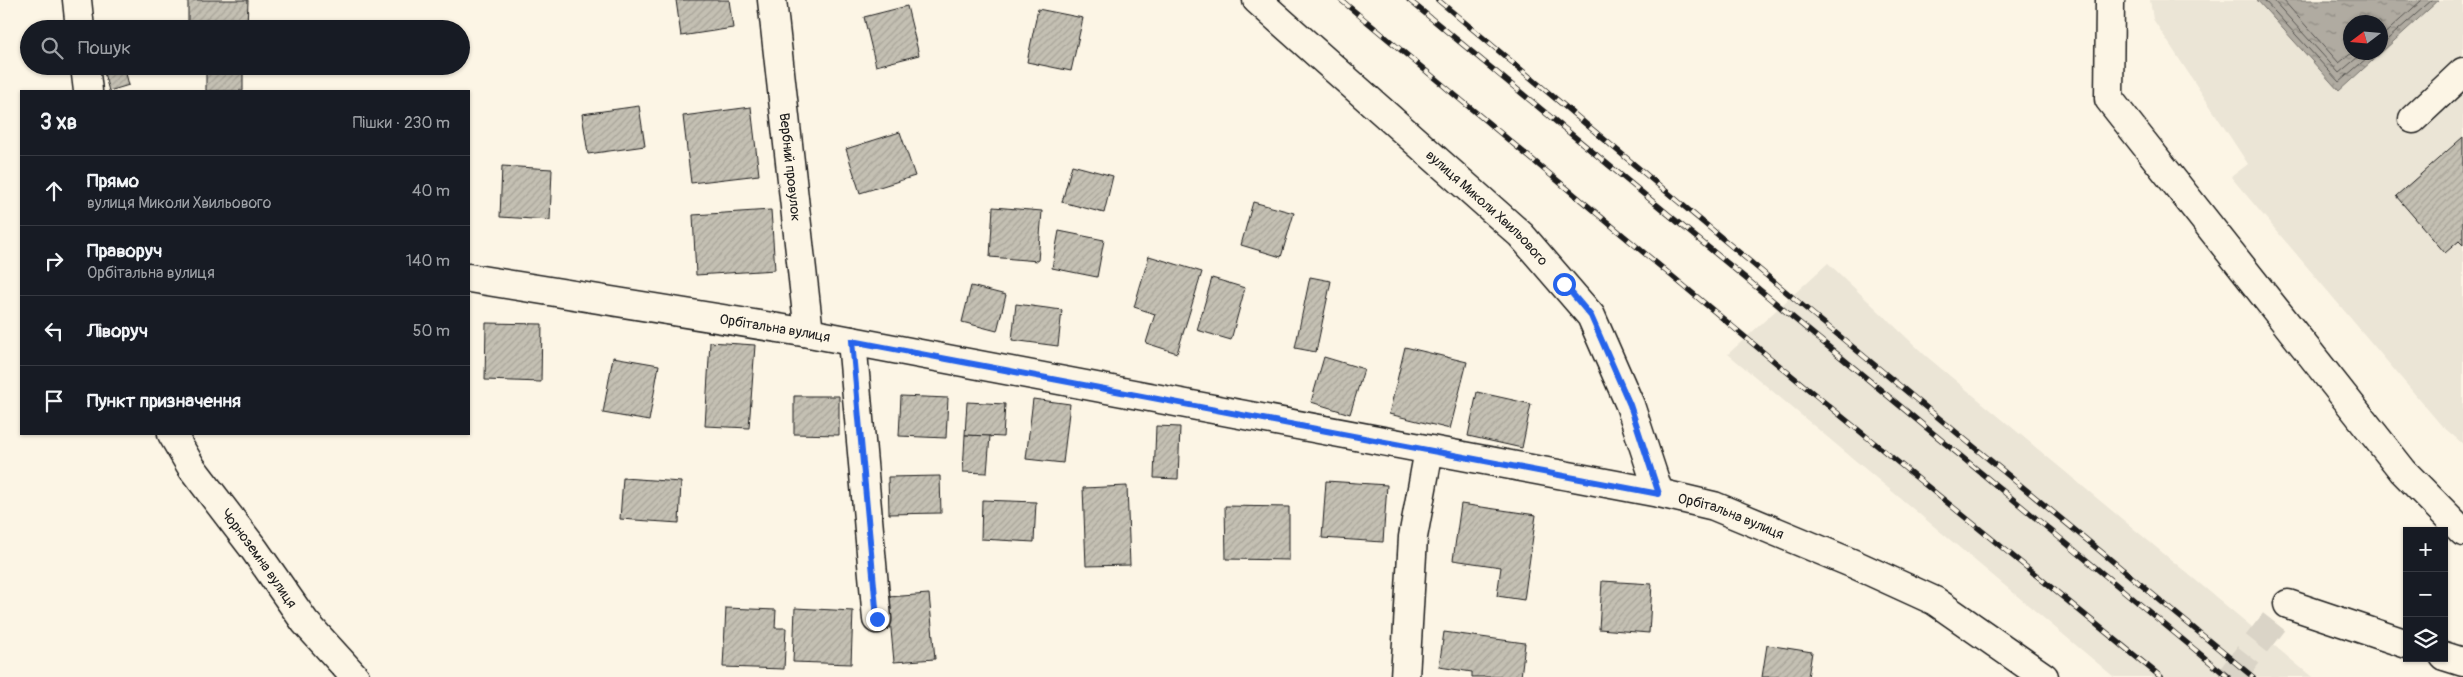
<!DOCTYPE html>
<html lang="uk">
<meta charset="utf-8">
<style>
:root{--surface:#171b24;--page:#20242c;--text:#f1f3f6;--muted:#9ea1a6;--line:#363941}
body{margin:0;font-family:Pangolin,sans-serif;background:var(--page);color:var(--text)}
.controls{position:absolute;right:15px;bottom:15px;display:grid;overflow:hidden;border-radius:0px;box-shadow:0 1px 4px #0004}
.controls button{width:45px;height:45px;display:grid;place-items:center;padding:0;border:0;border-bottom:1px solid var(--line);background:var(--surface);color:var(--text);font:25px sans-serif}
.compass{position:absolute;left:2343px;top:15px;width:45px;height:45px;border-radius:50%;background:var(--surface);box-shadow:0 1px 4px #0004;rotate:254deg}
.stop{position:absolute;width:15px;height:15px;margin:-11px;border:4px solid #2563eb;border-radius:50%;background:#fff}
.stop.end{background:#2563eb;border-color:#fff;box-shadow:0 1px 5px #0008}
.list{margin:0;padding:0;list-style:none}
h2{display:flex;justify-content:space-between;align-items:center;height:65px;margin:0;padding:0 20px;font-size:21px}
h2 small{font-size:16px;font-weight:400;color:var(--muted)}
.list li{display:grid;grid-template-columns:32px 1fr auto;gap:15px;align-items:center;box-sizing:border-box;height:70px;padding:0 20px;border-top:1px solid var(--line)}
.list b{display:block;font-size:19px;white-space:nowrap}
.list p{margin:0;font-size:16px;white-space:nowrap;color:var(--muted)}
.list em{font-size:16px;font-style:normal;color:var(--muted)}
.icon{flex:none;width:28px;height:28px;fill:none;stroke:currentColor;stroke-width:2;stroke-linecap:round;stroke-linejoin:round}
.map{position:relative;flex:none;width:2463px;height:677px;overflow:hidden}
.search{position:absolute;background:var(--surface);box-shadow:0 1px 4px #0004;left:20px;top:20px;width:450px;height:55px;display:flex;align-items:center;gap:12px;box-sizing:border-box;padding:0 18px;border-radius:28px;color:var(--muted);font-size:19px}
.panel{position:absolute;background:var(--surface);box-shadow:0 1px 4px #0004;left:20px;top:90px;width:450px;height:345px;border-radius:0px}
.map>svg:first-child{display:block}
.built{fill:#ebe5d6;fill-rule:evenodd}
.water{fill:url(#water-ripples);stroke:#75726c;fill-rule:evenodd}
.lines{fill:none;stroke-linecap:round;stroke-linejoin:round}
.shore{stroke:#575551;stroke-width:1}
.building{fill:url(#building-hatch);stroke:#1c1c1c}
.minor-tunnel{stroke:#dad4c7;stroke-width:28;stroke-dasharray:28 14;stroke-linecap:butt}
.minor-casing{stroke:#1c1c1c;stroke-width:31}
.minor{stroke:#fcf5e5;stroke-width:28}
.rail-casing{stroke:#1c1c1c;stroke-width:5.5}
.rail{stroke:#fcf5e5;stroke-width:4;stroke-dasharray:11;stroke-linecap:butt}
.route{stroke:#2563eb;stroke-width:6}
.labels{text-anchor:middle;stroke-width:4.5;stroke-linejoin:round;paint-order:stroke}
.street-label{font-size:14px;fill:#1c1c1c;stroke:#fcf5e5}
</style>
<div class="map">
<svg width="2463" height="677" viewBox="0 0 2463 677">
<defs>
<pattern id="water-ripples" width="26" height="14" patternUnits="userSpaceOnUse" patternTransform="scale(1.25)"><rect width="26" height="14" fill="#b0aba1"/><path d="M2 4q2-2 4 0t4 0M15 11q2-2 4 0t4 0" fill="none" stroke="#8e8a82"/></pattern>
<pattern id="building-hatch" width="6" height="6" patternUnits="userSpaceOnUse" patternTransform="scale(1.25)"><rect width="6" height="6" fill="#c4c0b3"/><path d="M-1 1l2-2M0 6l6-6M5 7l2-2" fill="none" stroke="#a8a499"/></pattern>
</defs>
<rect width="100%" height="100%" fill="#fcf5e5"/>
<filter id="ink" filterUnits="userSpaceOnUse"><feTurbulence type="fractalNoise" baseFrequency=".02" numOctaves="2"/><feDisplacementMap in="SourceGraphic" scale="10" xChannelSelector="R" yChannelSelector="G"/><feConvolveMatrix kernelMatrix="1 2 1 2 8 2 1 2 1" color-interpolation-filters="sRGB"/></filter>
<g filter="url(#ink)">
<g class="built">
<path d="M2150 0H2463V444L2441 425 2231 177 2248 164 2153 19ZM2350 22H2380V52H2350Z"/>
<path d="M1828 263 1926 356 2312 677H2114L1728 354Z"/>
</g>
<path class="water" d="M2257 0H2439L2339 91ZM2350 22H2380V52H2350Z"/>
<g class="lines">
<g class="shore">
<path d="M2264 0 2339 82 2374 52"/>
<path d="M2273 0 2339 73 2364 52"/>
<path d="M2283 0 2339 63 2353 52"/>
<path d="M2380 38 2422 0"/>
<path d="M2380 46 2432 0"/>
</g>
</g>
<g class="building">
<path d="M188 0H248L247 29H188Z"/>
<path d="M676 0H729L733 28 681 36Z"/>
<path d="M907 6 919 55 876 66 864 17Z"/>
<path d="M1038 9 1083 18 1071 71 1027 62Z"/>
<path d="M102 66H124L129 85 109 91Z"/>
<path d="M206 70 243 71V91H206Z"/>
<path d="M639 106 645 146 588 154 582 114Z"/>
<path d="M751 107 759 175 691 183 683 116Z"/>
<path d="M900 132 915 176 860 193 846 149Z"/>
<path d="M2463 137V245L2459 241 2445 253 2396 196Z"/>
<path d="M1072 165 1113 176 1104 213 1062 202Z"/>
<path d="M502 166 552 169 550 220 500 217Z"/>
<path d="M1253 202 1294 213 1281 257 1241 245Z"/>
<path d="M993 207 1042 211 1038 261 990 257Z"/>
<path d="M771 210 775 270 696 275 693 215Z"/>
<path d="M1059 231 1104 240 1097 277 1052 268Z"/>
<path d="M1149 256 1202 272 1177 353 1146 343 1155 314 1134 307Z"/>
<path d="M1310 277 1331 281 1316 352 1295 348Z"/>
<path d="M1212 278 1245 288 1231 340 1197 330Z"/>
<path d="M971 286 1006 295 997 331 962 322Z"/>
<path d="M1016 304 1062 310 1058 346 1012 340Z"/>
<path d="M486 323 542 324 541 382 485 380Z"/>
<path d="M710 342 755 345 749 428 705 426Z"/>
<path d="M1405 347 1467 362 1450 429 1389 414Z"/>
<path d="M613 357 659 365 649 421 603 413Z"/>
<path d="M1324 357 1364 369 1350 414 1311 402Z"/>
<path d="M1477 392 1531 404 1522 448 1468 436Z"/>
<path d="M794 396H839V435L794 434Z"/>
<path d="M901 396 948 398 946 438 899 436Z"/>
<path d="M1033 399 1070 404 1063 463 1026 459Z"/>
<path d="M967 402 1005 404 1003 437 965 435Z"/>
<path d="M1156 426 1180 427 1178 479 1154 478Z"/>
<path d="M965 435 990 436 987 473 963 472Z"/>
<path d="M940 476 941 513 889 514 888 477Z"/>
<path d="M623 478 681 482 679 523 620 519Z"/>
<path d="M1326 481 1387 485 1383 542 1322 538Z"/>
<path d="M1127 486 1130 565 1086 566 1083 488Z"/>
<path d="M982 500 1036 502 1034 542 981 539Z"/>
<path d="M1461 504 1536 515 1524 600 1497 596 1501 567 1453 560Z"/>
<path d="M1225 506 1289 507V560L1226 559Z"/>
<path d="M1602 581 1652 584 1649 633 1599 629Z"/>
<path d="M929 594 935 659 894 662 888 597Z"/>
<path d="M726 608 776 610 775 628H786L784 669 723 667Z"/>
<path d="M795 608 853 611 851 664 793 662Z"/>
<path d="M1444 632 1525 643 1521 677H1472V672L1439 667Z"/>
<path d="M1767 645 1812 652 1808 677H1762Z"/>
</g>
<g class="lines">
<path class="minor-tunnel" d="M2231 677 2288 604"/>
<g class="minor-casing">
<g id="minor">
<path d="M77 0 80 29"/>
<path id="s1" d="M772 0 809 333"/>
<path id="s2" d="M1257 0 1521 235 1591 316 1630 405 1659 493"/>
<path d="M2110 0 2109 99 2403 471 2463 532"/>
<path d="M85 66 88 91"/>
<path d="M2413 119 2463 72"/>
<path id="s3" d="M469 278 809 333 1659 493 1714 506 1854 564 1935 601 2044 677"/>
<path d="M852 341 877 619"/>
<path id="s4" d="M172 434 192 468 254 549 305 622 355 677"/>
<path d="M2288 604 2407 644"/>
<path d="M2444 656 2463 662"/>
<path d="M1405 677 1413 537 1429 450"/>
</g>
</g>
<use href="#minor" class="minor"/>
<g class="rail-casing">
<g id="rail">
<path d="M1341 0 1775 362 2161 677"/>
<path d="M1409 0 2228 677"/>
<path d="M1438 0 1803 306 2253 677"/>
</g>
</g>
<use href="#rail" class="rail"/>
</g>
</g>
<g class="lines" filter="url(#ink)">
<path class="route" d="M877 619 852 341 1659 494 1630 405 1591 316 1564 284"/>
</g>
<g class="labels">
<g class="street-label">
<text dy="5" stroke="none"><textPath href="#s1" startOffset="168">Вербний провулок</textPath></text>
<text dy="5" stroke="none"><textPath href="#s2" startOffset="310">вулиця Миколи Хвильового</textPath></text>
<text dy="5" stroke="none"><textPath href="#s3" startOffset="310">Орбітальна вулиця</textPath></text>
<text dy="5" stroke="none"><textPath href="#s3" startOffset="1285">Орбітальна вулиця</textPath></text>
<text dy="5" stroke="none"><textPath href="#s4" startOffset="152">Чорноземна вулиця</textPath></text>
</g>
</g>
</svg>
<div class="controls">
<button>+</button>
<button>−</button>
<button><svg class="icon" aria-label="layers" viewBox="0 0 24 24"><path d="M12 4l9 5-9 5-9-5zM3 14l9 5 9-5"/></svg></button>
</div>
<svg class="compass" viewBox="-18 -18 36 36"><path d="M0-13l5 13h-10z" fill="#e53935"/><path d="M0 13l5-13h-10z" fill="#9ea1a6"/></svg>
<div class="stop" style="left:1564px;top:284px"></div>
<div class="stop end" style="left:877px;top:619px"></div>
<div class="search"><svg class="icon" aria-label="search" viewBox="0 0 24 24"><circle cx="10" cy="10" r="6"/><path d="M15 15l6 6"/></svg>Пошук</div>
<section class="panel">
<h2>3 хв<small>Пішки · 230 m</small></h2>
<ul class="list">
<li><svg class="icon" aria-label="ahead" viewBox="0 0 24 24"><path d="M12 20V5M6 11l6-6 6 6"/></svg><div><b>Прямо</b><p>вулиця Миколи Хвильового</p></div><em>40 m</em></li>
<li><svg class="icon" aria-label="right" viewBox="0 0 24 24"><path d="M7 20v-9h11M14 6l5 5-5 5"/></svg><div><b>Праворуч</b><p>Орбітальна вулиця</p></div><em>140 m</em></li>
<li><svg class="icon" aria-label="left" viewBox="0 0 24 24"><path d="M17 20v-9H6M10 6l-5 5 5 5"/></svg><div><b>Ліворуч</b></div><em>50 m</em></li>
<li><svg class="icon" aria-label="arrive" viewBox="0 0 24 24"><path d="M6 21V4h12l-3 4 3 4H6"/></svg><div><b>Пункт призначення</b></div></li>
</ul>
</section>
</div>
